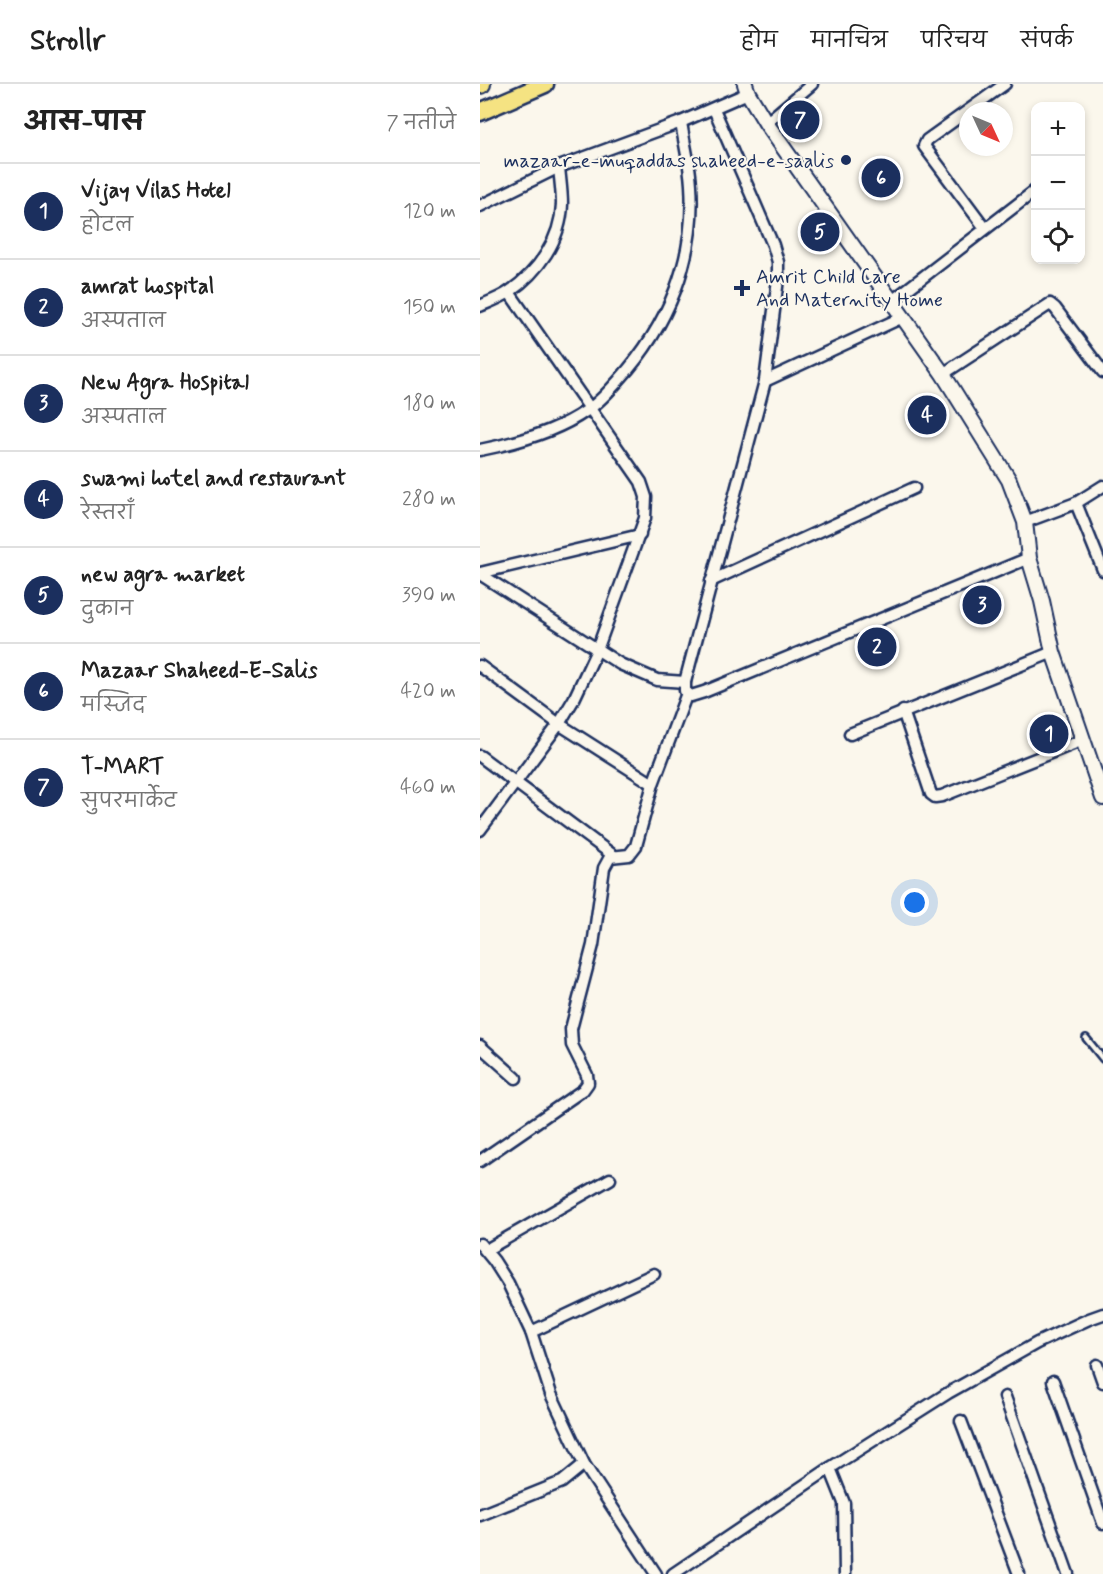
<!DOCTYPE html>
<html lang="hi">
<meta charset="utf-8">
<style>
:root{--surface:#fff;--page:#f2f2f2;--text:#222;--muted:#767676;--line:#e0e0e0;--accent:#1b2f5e}
body{margin:0;font-family:Mynerve,"Playpen Sans Deva",sans-serif;background:var(--page);color:var(--text)}
.controls{position:absolute;right:18px;top:18px;display:grid;overflow:hidden;border-radius:12px;box-shadow:0 3px 9px #0003}
.controls button{width:54px;height:54px;display:grid;place-items:center;padding:0;border:0;border-bottom:2px solid var(--line);background:var(--surface);color:var(--text);font:30px sans-serif}
.compass{position:absolute;left:479px;top:18px;width:54px;height:54px;border-radius:50%;background:var(--surface);box-shadow:0 3px 9px #0003;rotate:134deg}
.you{position:absolute;left:435px;top:819px;width:21px;height:21px;margin:-15px;border:4px solid #fff;border-radius:50%;background:#1a73e8;box-shadow:0 0 0 9px #1a73e833}
.badge{display:grid;place-items:center;width:39px;height:39px;border-radius:50%;background:var(--accent);color:#fff;font-size:20px;font-weight:700}
.pin{position:absolute;translate:-50% -50%;border:3px solid #fff;box-shadow:0 2px 6px #0006}
.list{margin:0;padding:0;list-style:none}
h2{display:flex;justify-content:space-between;align-items:center;height:78px;margin:0;padding:0 24px;font-size:26px}
h2 small{font-size:20px;font-weight:400;color:var(--muted)}
.list li{display:grid;grid-template-columns:39px 1fr auto;gap:18px;align-items:center;box-sizing:border-box;height:96px;padding:0 24px;border-top:2px solid var(--line)}
.list b{display:block;font-size:22px;white-space:nowrap}
.list p{margin:0;font-size:20px;white-space:nowrap;color:var(--muted)}
.list em{font-size:20px;font-style:normal;color:var(--muted)}
.icon{flex:none;width:33px;height:33px;fill:none;stroke:currentColor;stroke-width:2;stroke-linecap:round;stroke-linejoin:round}
.map{position:relative;flex:none;width:623px;height:1490px;overflow:hidden}
header{display:flex;align-items:center;gap:36px;box-sizing:border-box;height:84px;padding:0 30px;background:var(--surface);border-bottom:2px solid var(--line)}
header strong{font-size:28px}
nav{display:flex;gap:33px;margin-inline-start:auto;font-size:21px}
main{display:flex}
aside{flex:1;background:var(--surface)}
.map>svg:first-child{display:block}
.built{fill:#f0e9f1}
.lines{fill:none;stroke-linecap:round;stroke-linejoin:round}
.service-casing{stroke:#1b2f5e;stroke-width:10}
.minor-casing{stroke:#1b2f5e;stroke-width:15}
.tertiary-casing{stroke:#1b2f5e;stroke-width:18}
.primary-casing{stroke:#1b2f5e;stroke-width:21}
.trunk-casing{stroke:#1b2f5e;stroke-width:22}
.service{stroke:#fbf7ec;stroke-width:5}
.minor{stroke:#fbf7ec;stroke-width:10}
.tertiary{stroke:#fbf7ec;stroke-width:14}
.primary{stroke:#f5e382;stroke-width:16}
.trunk{stroke:#f5e382;stroke-width:18}
.poi-dot{fill:#1b2f5e;stroke:#fbf7ec;stroke-width:2}
.labels{text-anchor:middle;stroke-width:4.5;stroke-linejoin:round;paint-order:stroke}
.poi-label{font-size:20px;fill:#1b2f5e;stroke:#fbf7ec;text-anchor:end}
</style>
<header>
<strong>Strollr</strong>
<nav><a>होम</a><a>मानचित्र</a><a>परिचय</a><a>संपर्क</a></nav>
</header>
<main>
<aside>
<h2>आस-पास<small>7 नतीजे</small></h2>
<ul class="list">
<li><span class="badge">1</span><div><b>Vijay Vilas Hotel</b><p>होटल</p></div><em>120 m</em></li>
<li><span class="badge">2</span><div><b>amrat hospital</b><p>अस्पताल</p></div><em>150 m</em></li>
<li><span class="badge">3</span><div><b>New Agra Hospital</b><p>अस्पताल</p></div><em>180 m</em></li>
<li><span class="badge">4</span><div><b>swami hotel and restaurant</b><p>रेस्तराँ</p></div><em>280 m</em></li>
<li><span class="badge">5</span><div><b>new agra market</b><p>दुकान</p></div><em>390 m</em></li>
<li><span class="badge">6</span><div><b>Mazaar Shaheed-E-Salis</b><p>मस्जिद</p></div><em>420 m</em></li>
<li><span class="badge">7</span><div><b>T-MART</b><p>सुपरमार्केट</p></div><em>460 m</em></li>
</ul>
</aside>
<div class="map">
<svg width="623" height="1490" viewBox="0 0 623 1490">
<rect width="100%" height="100%" fill="#fbf7ec"/>
<filter id="ink" filterUnits="userSpaceOnUse"><feTurbulence type="fractalNoise" baseFrequency=".0167" numOctaves="2"/><feDisplacementMap in="SourceGraphic" scale="12" xChannelSelector="R" yChannelSelector="G"/><feConvolveMatrix kernelMatrix="1 2 1 2 8 2 1 2 1" color-interpolation-filters="sRGB"/></filter>
<g filter="url(#ink)">
<path class="built" d="M408 536 403 552 411 577 391 571 383 555Z"/>
<g class="lines">
<g class="service-casing">
<path id="service" d="M606 954 623 975"/>
</g>
<g class="minor-casing">
<g id="minor">
<path d="M234 25 293 161 298 178V195L285 297 205 598V607L211 612 224 608 549 474"/>
<path d="M286 39 332 0"/>
<path d="M0 122 79 83 201 38 268 9"/>
<path d="M505 144 444 62 447 56 525 0"/>
<path d="M412 217 556 106"/>
<path d="M0 222C9 218 20 214 29 208 58 188 81 156 82 120 82 108 80 95 79 83"/>
<path d="M463 290 570 220 575 224 623 288"/>
<path d="M285 297 423 233"/>
<path d="M0 366C36 359 76 348 106 327 119 319 129 307 139 296 188 242 216 175 211 101 210 80 204 59 201 38"/>
<path d="M596 419 623 486"/>
<path d="M545 438 596 419 623 402"/>
<path d="M0 489 160 451"/>
<path d="M0 490 140 580 177 596 205 598"/>
<path d="M231 497 434 404"/>
<path d="M0 582 79 640 173 700"/>
<path d="M423 627 451 710 455 713 462 712 603 656"/>
<path d="M370 650 573 568"/>
<path d="M0 672 134 772"/>
<path d="M0 746 79 640 94 615 117 566 165 434 166 413 161 398 29 208"/>
<path d="M0 962 36 994"/>
<path d="M0 1077 103 1006 108 999 107 991 92 961 91 945 113 861 124 784 130 773 149 771 156 762 173 700 207 609"/>
<path d="M0 1160 14 1177 28 1199 51 1248 71 1310 104 1380 176 1490"/>
<path d="M6 1166 130 1095"/>
<path d="M51 1248 174 1190"/>
<path d="M617 1281 623 1298"/>
<path d="M573 1297 623 1439"/>
<path d="M525 1313 588 1490"/>
<path d="M481 1337 539 1490"/>
<path d="M350 1384 364 1419 365 1490"/>
<path d="M0 1431 82 1398 104 1380"/>
<path d="M193 1490 350 1384 468 1309 557 1259 609 1235 623 1230"/>
</g>
</g>
<g class="tertiary-casing">
<path id="tertiary" d="M265 0 268 9 286 39 463 290 529 396 545 438 549 474 562 517 573 568 623 714"/>
</g>
<g class="primary-casing">
<path id="primary" d="M0 28 65 0"/>
</g>
<g class="trunk-casing">
<path id="trunk" d="M0 0H1"/>
</g>
<use href="#service" class="service"/>
<use href="#minor" class="minor"/>
<use href="#tertiary" class="tertiary"/>
<use href="#primary" class="primary"/>
<use href="#trunk" class="trunk"/>
</g>
</g>
<g class="poi-dot">
<circle cx="366" cy="76" r="6"/>
<path d="M259 195h6v6h6v6h-6v6h-6v-6h-6v-6h6z"/>
</g>
<g class="labels">
<g class="poi-label">
<text x="354" y="83">mazaar-e-muqaddas shaheed-e-saalis</text>
<text x="276" y="199" text-anchor="start">Amrit Child Care<tspan x="276" dy="23">And Maternity Home</tspan></text>
</g>
</g>
</svg>
<div class="controls">
<button>+</button>
<button>−</button>
<button><svg class="icon" aria-label="locate" viewBox="0 0 24 24"><circle cx="12" cy="12" r="6"/><path d="M12 2v4M12 18v4M2 12h4M18 12h4"/></svg></button>
</div>
<svg class="compass" viewBox="-18 -18 36 36"><path d="M0-13l5 13h-10z" fill="#e53935"/><path d="M0 13l5-13h-10z" fill="#767676"/></svg>
<div class="you"></div>
<div class="pin badge" style="left:569px;top:650px">1</div>
<div class="pin badge" style="left:397px;top:563px">2</div>
<div class="pin badge" style="left:502px;top:521px">3</div>
<div class="pin badge" style="left:447px;top:331px">4</div>
<div class="pin badge" style="left:340px;top:148px">5</div>
<div class="pin badge" style="left:401px;top:94px">6</div>
<div class="pin badge" style="left:320px;top:36px">7</div>
</div>
</main>
